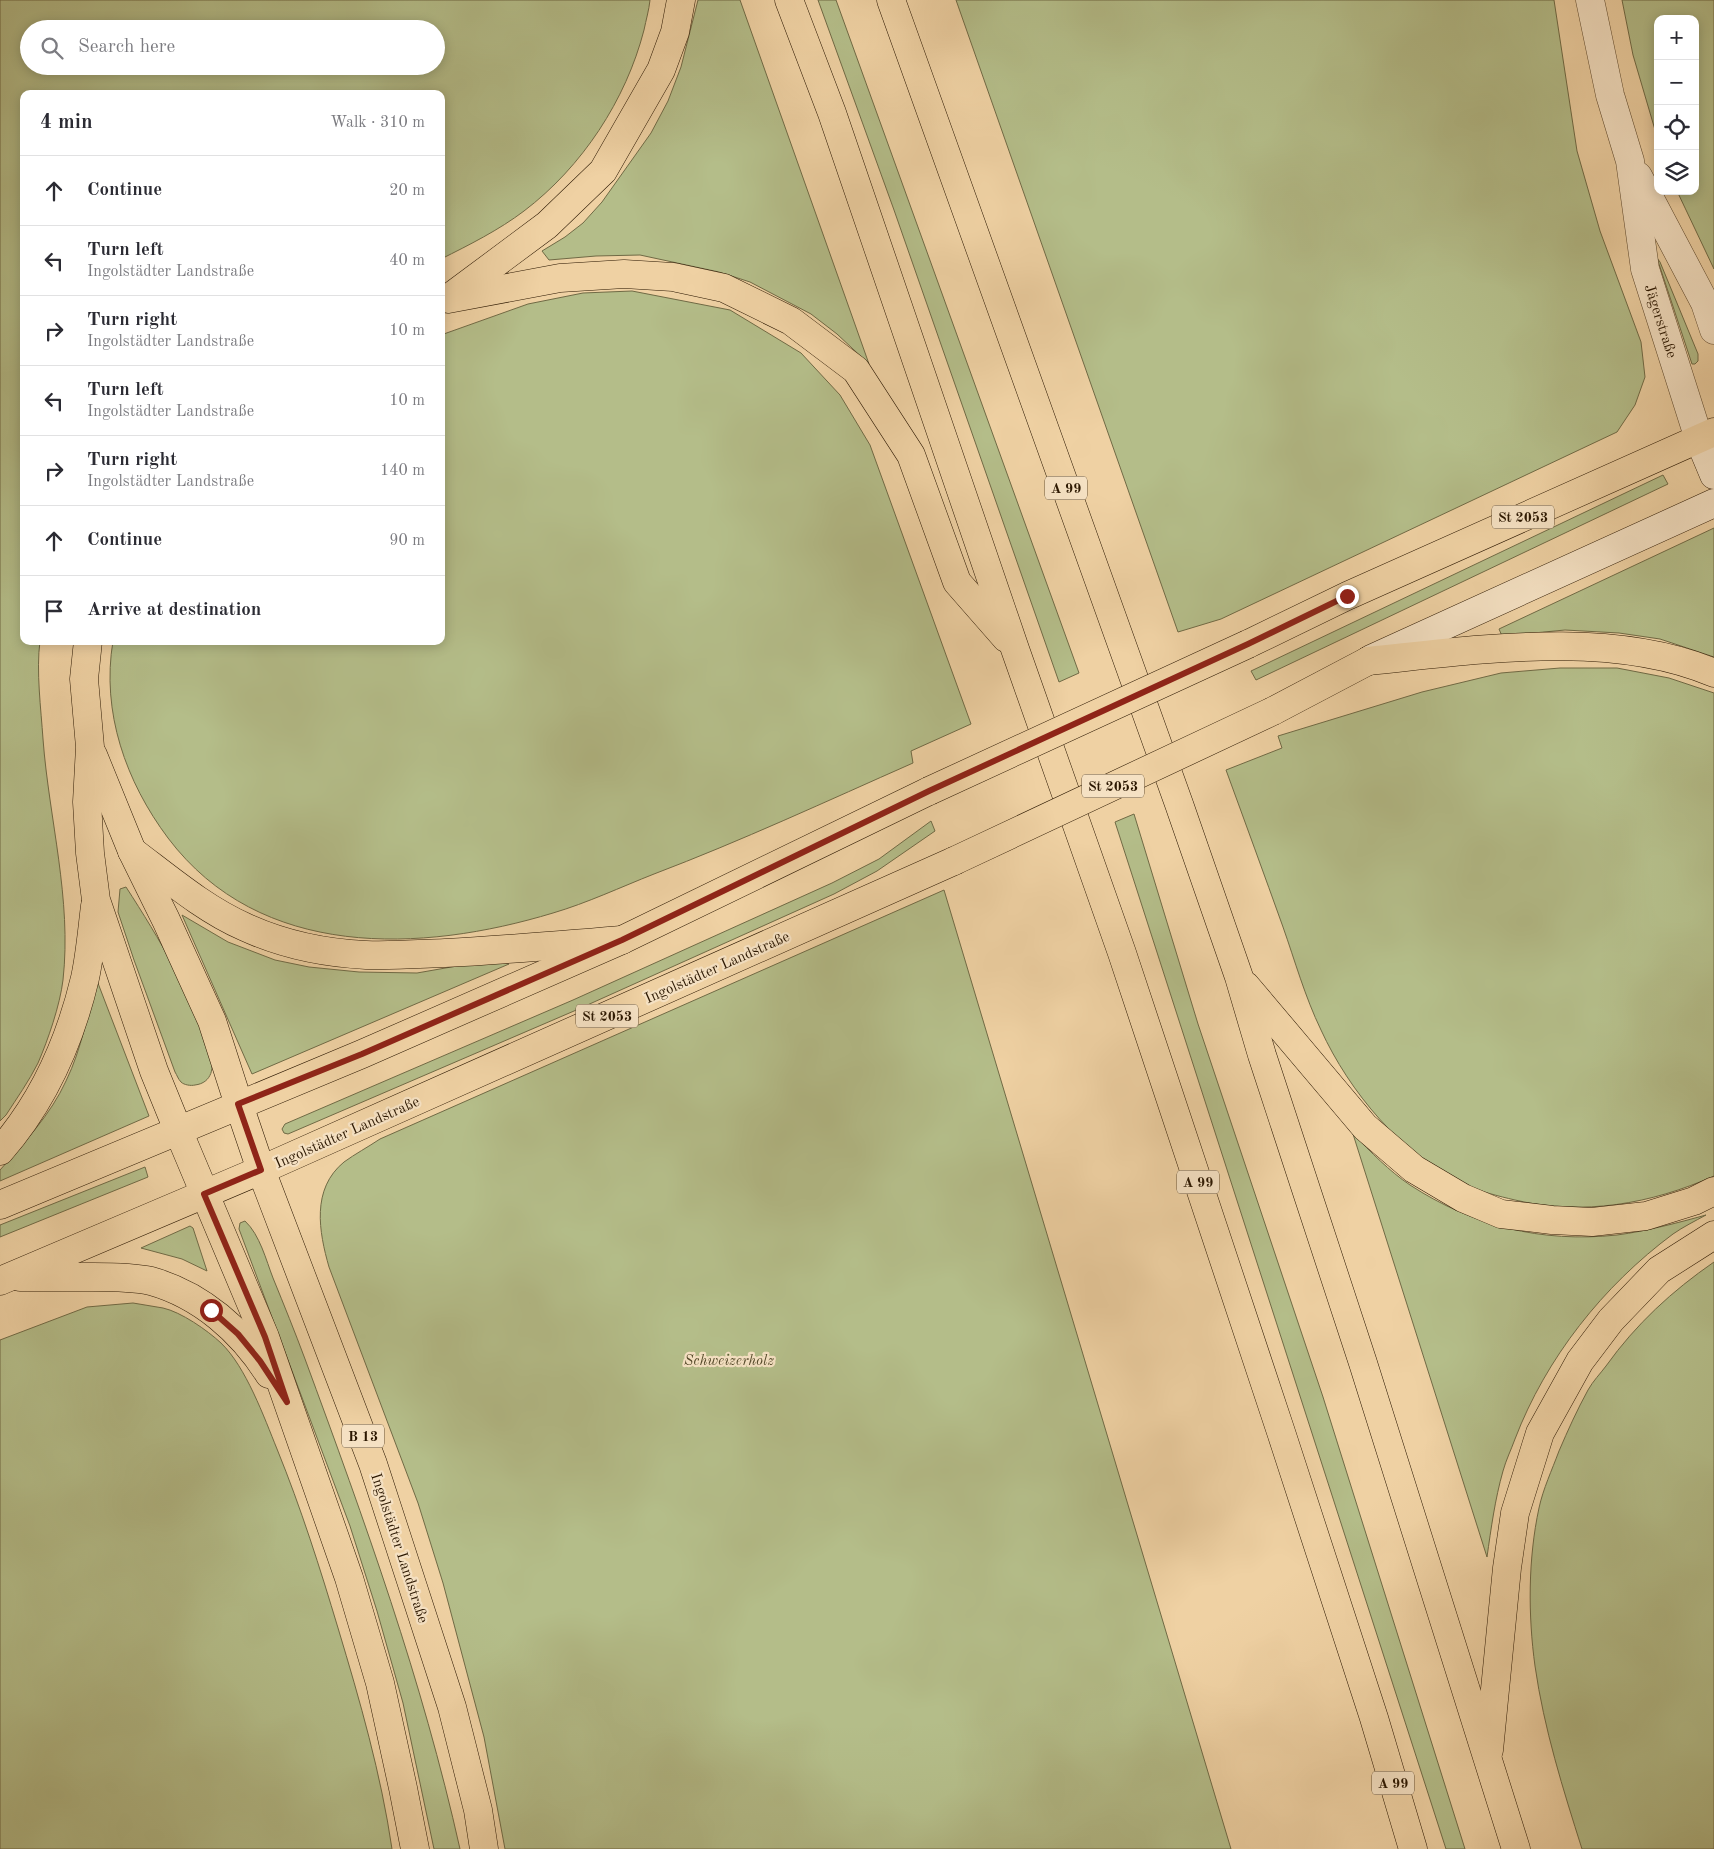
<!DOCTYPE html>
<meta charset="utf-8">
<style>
:root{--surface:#fff;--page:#f2f2f3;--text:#2b2b33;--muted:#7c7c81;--line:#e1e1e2}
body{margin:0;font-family:"Old Standard TT",serif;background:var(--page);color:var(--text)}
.controls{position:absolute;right:15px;top:15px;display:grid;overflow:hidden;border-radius:10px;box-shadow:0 2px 12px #0003}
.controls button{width:45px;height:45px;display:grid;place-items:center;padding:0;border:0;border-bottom:1px solid var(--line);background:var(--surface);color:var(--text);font:25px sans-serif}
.stop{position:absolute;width:15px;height:15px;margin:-11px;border:4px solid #8f2418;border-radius:50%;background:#fff}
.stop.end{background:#8f2418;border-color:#fff;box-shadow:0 1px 5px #0008}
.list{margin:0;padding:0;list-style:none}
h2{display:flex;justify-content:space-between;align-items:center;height:65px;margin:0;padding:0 20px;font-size:21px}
h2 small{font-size:16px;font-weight:400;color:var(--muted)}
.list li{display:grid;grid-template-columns:32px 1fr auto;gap:15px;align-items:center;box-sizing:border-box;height:70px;padding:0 20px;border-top:1px solid var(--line)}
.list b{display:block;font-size:19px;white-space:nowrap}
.list p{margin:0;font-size:16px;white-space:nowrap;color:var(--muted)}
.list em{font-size:16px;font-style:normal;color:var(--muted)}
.icon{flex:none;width:28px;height:28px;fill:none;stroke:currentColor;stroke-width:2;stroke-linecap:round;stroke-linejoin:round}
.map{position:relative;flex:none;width:1714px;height:1849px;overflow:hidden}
.search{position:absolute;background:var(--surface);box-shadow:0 2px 12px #0003;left:20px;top:20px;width:425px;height:55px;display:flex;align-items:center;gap:12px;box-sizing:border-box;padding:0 18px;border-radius:28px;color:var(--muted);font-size:19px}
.panel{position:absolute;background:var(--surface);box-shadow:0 2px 12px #0003;left:20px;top:90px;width:425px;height:555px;border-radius:10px}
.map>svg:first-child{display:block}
.green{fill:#b4bd89;stroke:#706a45;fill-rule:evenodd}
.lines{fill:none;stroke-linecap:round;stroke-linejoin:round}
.street-casing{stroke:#5c462a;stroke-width:29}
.secondary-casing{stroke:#2b1701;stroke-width:29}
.primary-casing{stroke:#2b1701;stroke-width:29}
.highway-casing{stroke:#2b1701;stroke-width:29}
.street{stroke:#f5e1c3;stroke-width:28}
.secondary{stroke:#f5e1c3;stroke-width:28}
.primary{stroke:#efd1a3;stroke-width:28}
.highway{stroke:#efd1a3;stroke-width:28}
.primary-bridge-casing{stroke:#2b1701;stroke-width:29;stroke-linecap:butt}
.primary-bridge{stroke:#efd1a3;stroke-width:28}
.route{stroke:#8f2418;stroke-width:6}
.labels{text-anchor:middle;stroke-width:4.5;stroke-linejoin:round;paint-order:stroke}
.shield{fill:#f5e1c3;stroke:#68543b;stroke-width:1}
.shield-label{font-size:14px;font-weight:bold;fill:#2b1701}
.street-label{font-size:15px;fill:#2b1701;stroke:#f5e1c3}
.park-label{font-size:15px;font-style:italic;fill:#54492a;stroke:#f5e1c3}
</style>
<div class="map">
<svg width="1714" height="1849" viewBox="0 0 1714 1849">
<rect width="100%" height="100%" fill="#efd1a3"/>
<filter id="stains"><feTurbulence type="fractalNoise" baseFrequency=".004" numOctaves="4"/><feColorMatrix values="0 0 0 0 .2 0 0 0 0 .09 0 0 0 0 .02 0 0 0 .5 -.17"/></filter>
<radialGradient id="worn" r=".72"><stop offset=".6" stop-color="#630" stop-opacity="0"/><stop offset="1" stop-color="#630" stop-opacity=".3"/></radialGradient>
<g class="green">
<path d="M0 0H650C649 10 646 20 644 30 626 100 582 167 524 211 499 230 469 245 441 259V94H24V641H40C36 671 41 709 43 739 49 819 72 899 63 980 60 1005 48 1040 38 1063 29 1081 17 1098 6 1115L0 1121ZM29 29H436V66H29Z"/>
<path d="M698 0H740L869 364 837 334 811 314 750 282 719 272 640 255 596 256 549 260 542 251 565 237 583 223 602 202 651 133 668 101 681 67Z"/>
<path d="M818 0H836L1079 673 1059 682 894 210Z"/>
<path d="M956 0H1554L1577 151 1600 231 1641 342 1645 377 1635 405 1617 432 1221 619 1178 632Z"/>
<path d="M1622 0H1714V269L1677 191H1695V19H1658V140L1633 55Z"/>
<path d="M1657 258 1660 262 1698 354V361L1695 364H1692Z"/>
<path d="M632 291 730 310 801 353 840 395 870 445 971 724 911 751 913 763C827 801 741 841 654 874 621 887 587 903 553 913 421 953 260 960 168 838 126 782 101 712 113 641H441V335L528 304 583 293Z"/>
<path d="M1663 475 1668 484 1256 680 1251 671Z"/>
<path d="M1714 528V657L1660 639 1619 633 1565 630 1502 636 1499 629Z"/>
<path d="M1560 668H1617L1669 678 1714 693V1176C1651 1204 1583 1216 1515 1200 1498 1196 1481 1192 1465 1184 1402 1156 1349 1091 1321 1030 1305 997 1295 961 1283 927 1264 874 1245 822 1226 770L1282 748 1278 736 1422 692 1501 673Z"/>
<path d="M1134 814 1198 1024 1323 1397 1465 1849H1446L1115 822Z"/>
<path d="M931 821 935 831 877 871 834 894 574 1011 288 1134 284 1133 282 1129 285 1124 573 1000 832 883 879 859Z"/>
<path d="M126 887C159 938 193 995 210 1053 215 1067 212 1083 195 1085 191 1086 184 1085 181 1082 178 1079 177 1075 175 1072L134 960 118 912 120 889Z"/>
<path d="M944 890 1231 1849H505L484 1737 443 1583 418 1503 329 1267C319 1232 311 1189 344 1162 355 1154 368 1147 380 1139Z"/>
<path d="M182 915 228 942 275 960 309 967 359 972 417 973 491 960 509 964 252 1074Z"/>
<path d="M96 978 149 1116 0 1181V1170C24 1143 51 1114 66 1081 82 1048 88 1013 96 978Z"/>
<path d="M1353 1134C1371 1152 1389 1171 1410 1185 1473 1226 1541 1243 1617 1235 1647 1231 1677 1223 1706 1215 1695 1221 1683 1227 1673 1234 1603 1286 1546 1358 1515 1439 1511 1450 1506 1460 1503 1471 1495 1499 1491 1529 1487 1557Z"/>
<path d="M145 1167 148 1177 0 1237V1225Z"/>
<path d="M245 1221C260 1235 266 1260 273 1278 284 1305 295 1332 305 1359 365 1522 422 1679 460 1849H434L403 1703 377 1611 350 1526 239 1229 240 1223Z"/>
<path d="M190 1226 193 1228 207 1271 182 1259 141 1248Z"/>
<path d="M1714 1262V1849H1582C1563 1789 1544 1729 1535 1666 1528 1615 1528 1559 1539 1508 1543 1489 1552 1470 1559 1451 1568 1430 1577 1410 1588 1390 1593 1381 1600 1374 1606 1366 1636 1324 1672 1291 1714 1262Z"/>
<path d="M133 1303C143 1305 153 1306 163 1308 181 1312 207 1330 221 1343 246 1367 264 1417 277 1449 301 1508 320 1568 338 1628 360 1701 381 1774 392 1849H0V1340L87 1307Z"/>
</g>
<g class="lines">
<g class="street-casing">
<g id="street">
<path d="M1590 0 1610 95 1630 161 1645 269 1699 439"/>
<path d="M1638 176 1705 303 1714 330"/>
</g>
</g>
<g class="secondary-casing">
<g id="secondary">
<path d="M1699 439 1714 475"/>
<path d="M1371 659 1714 503"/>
</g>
</g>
<g class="primary-casing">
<g id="primary">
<path d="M1248 644 1347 596 1714 432"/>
<path d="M1273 711 1368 661"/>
<path d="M239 1105 261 1170 373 1464 452 1707 478 1810 484 1849"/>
<path d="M178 1130 265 1337 349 1578 380 1683 403 1788 415 1849"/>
<path d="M0 1205 362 1054 622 940 929 791"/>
<path d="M20 1277C45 1277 69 1277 93 1277 112 1277 133 1277 151 1281 201 1295 242 1331 269 1374"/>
<path d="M0 1281 261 1170 954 861"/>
</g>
</g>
<g class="highway-casing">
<g id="highway">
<path d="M789 0 832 113 1015 649 1122 953 1281 1432 1374 1718 1413 1849"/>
<path d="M891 0 1179 804 1239 977 1262 1055 1363 1363 1516 1849"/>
<path d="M453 295 547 225 603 171 661 70 675 32 681 0"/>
<path d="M448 299 560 278 624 274 673 277 724 288 791 321 856 370 911 455 957 582 1006 638"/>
<path d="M88 641 84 679 90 747 87 802 90 853 96 900 154 1071 178 1130"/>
<path d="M1368 661C1477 650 1611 629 1714 673"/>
<path d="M93 755 132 851 166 920 212 1021 239 1105"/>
<path d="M132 851C168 878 204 909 245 927 282 944 325 953 366 955 392 956 419 954 445 953 504 950 563 945 622 940"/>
<path d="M1246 986 1365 1127 1414 1169 1463 1198 1501 1214 1552 1220 1592 1222 1646 1216 1694 1201 1714 1191"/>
<path d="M0 1151C43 1102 70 1041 85 978 90 955 92 930 95 906"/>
<path d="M1489 1750 1507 1568 1515 1513 1540 1433 1580 1361 1611 1320 1659 1270 1714 1235"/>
</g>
</g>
<use href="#street" class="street"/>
<use href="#secondary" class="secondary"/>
<use href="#primary" class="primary"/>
<use href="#highway" class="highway"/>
<g class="primary-bridge-casing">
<g id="primary-bridge">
<path d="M929 791 1248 644"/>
<path d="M954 861 1273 711"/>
</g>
</g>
<use href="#primary-bridge" class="primary-bridge"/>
</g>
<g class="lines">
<path class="route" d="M211 1310 238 1334 260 1361 287 1402 265 1337 204 1194 261 1170 238 1104 362 1054 622 940 929 791 1248 644 1347 596"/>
</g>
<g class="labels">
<g class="shield">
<rect x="1045" y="476.5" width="42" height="23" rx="4"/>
<rect x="1492" y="505.5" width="62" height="23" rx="4"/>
<rect x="1082" y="774.5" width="62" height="23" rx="4"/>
<rect x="576" y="1004.5" width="62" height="23" rx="4"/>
<rect x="1177" y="1170.5" width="42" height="23" rx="4"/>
<rect x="342" y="1424.5" width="42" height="23" rx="4"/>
<rect x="1372" y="1771.5" width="42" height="23" rx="4"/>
</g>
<g class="shield-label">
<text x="1066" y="493">A 99</text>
<text x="1523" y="522">St 2053</text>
<text x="1113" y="791">St 2053</text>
<text x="607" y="1021">St 2053</text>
<text x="1198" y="1187">A 99</text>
<text x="363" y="1441">B 13</text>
<text x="1393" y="1788">A 99</text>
</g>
<g class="street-label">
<text transform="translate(1661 321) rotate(72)" y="5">Jägerstraße</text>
<text transform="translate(717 967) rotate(-24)" y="5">Ingolstädter Landstraße</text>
<text transform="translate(347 1132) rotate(-24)" y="5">Ingolstädter Landstraße</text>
<text transform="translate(400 1548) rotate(72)" y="5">Ingolstädter Landstraße</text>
</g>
<g class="park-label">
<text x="729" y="1365">Schweizerholz</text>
</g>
</g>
<rect width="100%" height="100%" filter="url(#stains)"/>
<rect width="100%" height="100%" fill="url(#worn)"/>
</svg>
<div class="controls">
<button>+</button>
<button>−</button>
<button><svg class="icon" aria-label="locate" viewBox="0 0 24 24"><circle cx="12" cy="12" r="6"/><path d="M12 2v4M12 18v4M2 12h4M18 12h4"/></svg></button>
<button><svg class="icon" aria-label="layers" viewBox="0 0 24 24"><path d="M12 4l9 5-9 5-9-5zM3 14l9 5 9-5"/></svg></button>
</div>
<div class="stop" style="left:211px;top:1310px"></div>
<div class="stop end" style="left:1347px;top:596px"></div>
<div class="search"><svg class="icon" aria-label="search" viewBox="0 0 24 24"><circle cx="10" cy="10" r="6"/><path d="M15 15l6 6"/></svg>Search here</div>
<section class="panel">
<h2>4 min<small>Walk · 310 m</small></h2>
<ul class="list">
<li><svg class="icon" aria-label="ahead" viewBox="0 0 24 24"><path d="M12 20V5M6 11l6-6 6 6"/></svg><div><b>Continue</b></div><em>20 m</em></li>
<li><svg class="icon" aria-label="left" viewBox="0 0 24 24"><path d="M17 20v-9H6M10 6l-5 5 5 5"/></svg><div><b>Turn left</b><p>Ingolstädter Landstraße</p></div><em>40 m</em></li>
<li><svg class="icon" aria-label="right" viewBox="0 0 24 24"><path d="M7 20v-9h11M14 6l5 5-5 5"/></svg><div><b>Turn right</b><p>Ingolstädter Landstraße</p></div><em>10 m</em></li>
<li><svg class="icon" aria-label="left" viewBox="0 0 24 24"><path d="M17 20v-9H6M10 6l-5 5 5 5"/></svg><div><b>Turn left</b><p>Ingolstädter Landstraße</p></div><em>10 m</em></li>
<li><svg class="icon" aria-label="right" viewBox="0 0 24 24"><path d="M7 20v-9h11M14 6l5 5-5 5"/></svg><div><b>Turn right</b><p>Ingolstädter Landstraße</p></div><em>140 m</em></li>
<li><svg class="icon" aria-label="ahead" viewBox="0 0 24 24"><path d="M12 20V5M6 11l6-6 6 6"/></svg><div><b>Continue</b></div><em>90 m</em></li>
<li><svg class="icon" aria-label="arrive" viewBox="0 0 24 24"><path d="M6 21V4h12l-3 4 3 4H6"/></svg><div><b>Arrive at destination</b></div></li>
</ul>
</section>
</div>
